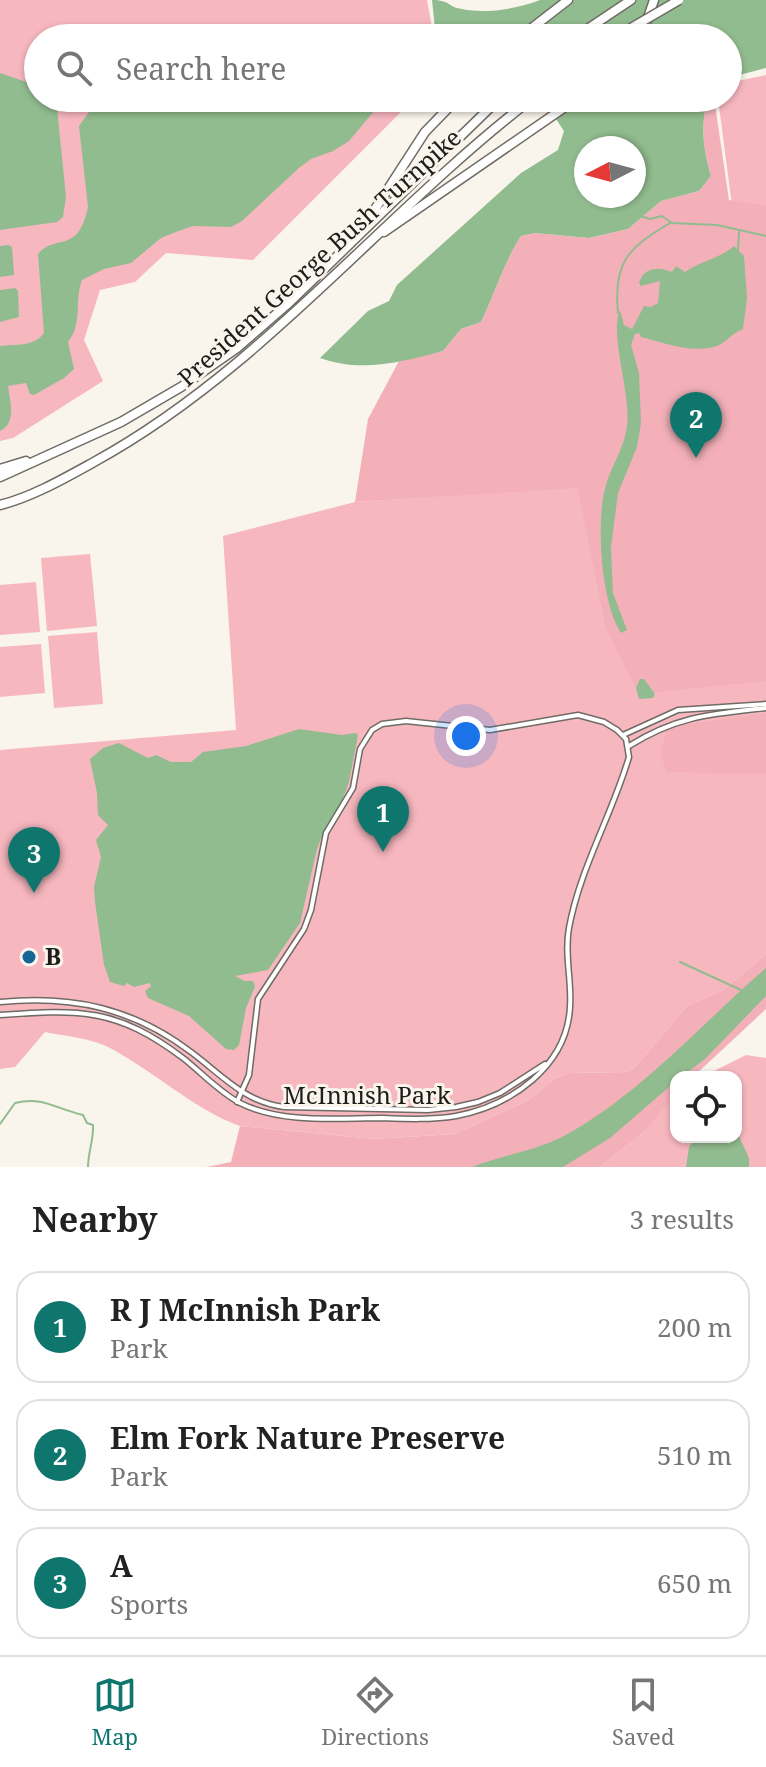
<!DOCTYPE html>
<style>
:root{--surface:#fff;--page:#f6f6f6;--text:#222;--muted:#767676;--line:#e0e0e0;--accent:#0f766e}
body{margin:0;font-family:"Noto Serif",serif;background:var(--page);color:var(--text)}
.controls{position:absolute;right:24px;bottom:24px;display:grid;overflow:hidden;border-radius:16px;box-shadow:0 2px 6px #0004}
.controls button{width:72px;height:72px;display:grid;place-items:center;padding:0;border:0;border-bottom:2px solid var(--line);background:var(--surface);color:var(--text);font:40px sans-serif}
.compass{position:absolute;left:574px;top:136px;width:72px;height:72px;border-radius:50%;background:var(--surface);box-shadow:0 2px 6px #0004;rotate:264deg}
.you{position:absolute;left:466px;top:736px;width:28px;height:28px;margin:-20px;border:6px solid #fff;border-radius:50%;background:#1a73e8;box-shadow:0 0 0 12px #1a73e833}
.badge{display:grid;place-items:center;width:52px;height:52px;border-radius:50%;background:var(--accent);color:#fff;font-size:26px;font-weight:700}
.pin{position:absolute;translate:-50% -66px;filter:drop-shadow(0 2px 4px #0008)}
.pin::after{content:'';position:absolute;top:42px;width:28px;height:24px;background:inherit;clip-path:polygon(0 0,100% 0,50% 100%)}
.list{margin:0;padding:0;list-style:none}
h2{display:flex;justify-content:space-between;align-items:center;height:104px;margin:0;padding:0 32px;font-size:34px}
h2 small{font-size:26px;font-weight:400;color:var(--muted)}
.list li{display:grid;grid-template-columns:52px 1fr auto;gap:24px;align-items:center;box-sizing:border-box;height:112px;margin:0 16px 16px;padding:0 16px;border:2px solid var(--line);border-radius:24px}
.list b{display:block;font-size:30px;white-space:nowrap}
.list p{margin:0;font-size:26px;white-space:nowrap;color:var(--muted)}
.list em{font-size:26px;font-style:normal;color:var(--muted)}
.icon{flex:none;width:44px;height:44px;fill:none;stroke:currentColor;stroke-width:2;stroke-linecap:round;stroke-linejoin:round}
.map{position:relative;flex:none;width:766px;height:1167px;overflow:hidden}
.search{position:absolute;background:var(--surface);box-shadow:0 2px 6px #0004;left:24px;right:24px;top:24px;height:88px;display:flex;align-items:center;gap:20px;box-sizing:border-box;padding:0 28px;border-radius:44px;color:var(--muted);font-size:30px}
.sheet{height:488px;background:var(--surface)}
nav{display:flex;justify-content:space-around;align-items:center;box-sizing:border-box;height:112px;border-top:2px solid var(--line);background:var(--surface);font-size:22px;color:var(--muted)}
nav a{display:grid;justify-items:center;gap:4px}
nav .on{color:var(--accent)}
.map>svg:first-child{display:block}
.green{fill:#f7b7bf}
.forest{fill:#f3b0b8}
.water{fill:#91bc8f;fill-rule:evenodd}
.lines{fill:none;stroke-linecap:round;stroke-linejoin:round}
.stream{stroke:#91bc8f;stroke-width:2}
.street-casing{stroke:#6f6b65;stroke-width:7}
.highway-casing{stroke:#6f6b65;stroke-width:11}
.street{stroke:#fff;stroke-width:4}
.highway{stroke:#fff;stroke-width:8}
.highway-bridge-casing{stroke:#6f6b65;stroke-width:11;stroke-linecap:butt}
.highway-bridge{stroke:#fff;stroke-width:8}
.poi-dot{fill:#176496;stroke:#f9f4ec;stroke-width:3}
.labels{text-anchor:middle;stroke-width:6;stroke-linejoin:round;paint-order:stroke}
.street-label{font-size:24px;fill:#1e1d1a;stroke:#f9f4ec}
.poi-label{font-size:24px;font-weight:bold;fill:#1e1d1a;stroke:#f9f4ec;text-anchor:start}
</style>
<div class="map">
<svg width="766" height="1167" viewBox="0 0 766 1167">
<rect width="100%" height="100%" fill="#f9f4ec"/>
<g class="green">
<path d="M0 0H427L434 38H38V98H415L253 260 166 253 135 282 100 290 84 340 103 381 13 438 0 441Z"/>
<path d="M766 75V209L732 206 718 98H728V83Z"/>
<path d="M764 252 766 253V954L723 990 687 1006 636 1066 627 1072 570 1073 554 1079 527 1101 455 1134 374 1139 240 1126C196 1111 150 1068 106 1046 88 1038 64 1036 45 1032L15 1067 0 1069V750L236 730 223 536 355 502 577 487 605 628 633 681Z"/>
<path d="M90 554 97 626 47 631 41 558Z"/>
<path d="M36 582 40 632 0 635V585Z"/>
<path d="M97 632 103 704 54 708 48 636Z"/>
<path d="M41 644 45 693 0 697V647Z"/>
<path d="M746 1055 766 1058V1167H600L645 1131 668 1102 676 1096V1137H736V1077H702Z"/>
</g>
<g class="forest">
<path d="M708 98H714L729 200 766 206V681L656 692 635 687 605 628 577 488 355 502 368 419 399 361 443 351 461 329 481 322C495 293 504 262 521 236L535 233 589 238 628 229 661 201 699 191 711 176C703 148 700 126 708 98Z"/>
<path d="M766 713V774L666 772 661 755 666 731 682 725Z"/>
<path d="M766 954V1009L693 1077H676V1094L645 1131 600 1167H207L231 1162 240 1126 374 1139 455 1134 527 1101 554 1079 570 1073 627 1072 636 1066 687 1006 723 990Z"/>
</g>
<g class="water">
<path d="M432 0C451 0 447 7 462 9 486 14 517 9 540 0H766V68L728 78V38H436Z"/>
<path d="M0 73 38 86V98H56L66 197 63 217 57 222 0 230Z"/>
<path d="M99 98H385L349 141 333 151 311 159 300 167 242 221 231 227 193 226 176 232 161 238 131 263 104 269 82 280C74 301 83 324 68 342L74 369 64 378 34 395 30 394 26 383 8 386C10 401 17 423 0 431V346C16 344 34 347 44 333L38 254C56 233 78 255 88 207L79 126Z"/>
<path d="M542 98H708C700 126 703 148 711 176L699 191 661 201 628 229 589 238 535 233 521 236C504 262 495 293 481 322L461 329 443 351C402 362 361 373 320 358L368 311 389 301 397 285 521 173 558 150 564 131ZM586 148H634V196H586Z"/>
<path d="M8 245 12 247 14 275 0 277V246Z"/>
<path d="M734 246 744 256 747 298 743 329C732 333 727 342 717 346 691 354 665 343 641 337L639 333 635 334 631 345 639 373 641 423 637 447 618 493 611 547 613 593 627 630 621 633C601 603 596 523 605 489 610 467 625 448 627 425 631 393 609 334 620 310L624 325 632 329 644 306 651 307 658 303 660 281 641 286 639 283C644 266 660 267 672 272L676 266 685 272C700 261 719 259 734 246Z"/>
<path d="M15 288 18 291 19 317 0 322V290Z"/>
<path d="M640 679H644L655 694 653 698 639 699 636 688Z"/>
<path d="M299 729 342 735 355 733 358 735 349 782 340 806 323 833 317 849 300 923 268 970 235 976 245 981H253L255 987 246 1008 239 1045 234 1050 226 1049 189 1016 148 998 145 991 151 986 150 983 134 987 127 983 124 986 110 982 104 965 95 902 94 887 101 857 96 840 108 825 98 815 97 793 90 759 103 748 119 743 148 758 156 755 171 762H191L203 752 246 746Z"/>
<path d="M766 968V996L705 1059 681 1077H676V1081L610 1138 563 1167H472C503 1155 535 1151 564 1136 642 1093 700 1025 766 968Z"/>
<path d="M736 1130 749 1158V1167H686L689 1147 696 1137H736Z"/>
</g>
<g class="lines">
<g class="stream">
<path d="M640 216 650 219 662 216 672 223 717 225 766 236"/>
<path d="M738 250 739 232"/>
<path d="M618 313C613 262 628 248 670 223"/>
<path d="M680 962 741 990"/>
<path d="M0 1124 15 1103C43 1096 56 1109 83 1115L87 1123 93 1125C94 1139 88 1152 88 1167"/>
</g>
<g class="street-casing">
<g id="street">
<path d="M623 735 678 710 766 704"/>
<path d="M629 746C677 716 711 714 766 708"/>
<path d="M0 1002C72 995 133 1008 191 1052 222 1075 244 1102 284 1107L428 1110 456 1107 478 1102 500 1093 545 1064"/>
<path d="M0 1015C79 1009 117 1008 183 1058 201 1072 219 1092 240 1103 282 1124 337 1118 383 1118 407 1119 432 1120 456 1116 510 1106 567 1067 570 1007 572 980 564 955 569 928 580 868 612 815 629 757L626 739 617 730 604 722 578 715 490 730 406 721 382 724 372 730 360 749 353 788 326 833 311 910 304 929 258 999 249 1075 237 1102"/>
</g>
</g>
<g class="highway-casing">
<g id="highway">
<path d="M519 38 568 0"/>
<path d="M574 38 631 0"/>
<path d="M641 38 654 0"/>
<path d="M368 220 425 132 458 98"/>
<path d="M384 232 578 98"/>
<path d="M0 469 26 461"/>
<path d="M0 477 121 422 181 387 237 348 290 302 500 98"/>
<path d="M0 505C32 497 65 478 94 462 262 370 382 214 533 98"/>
</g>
</g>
<use href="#street" class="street"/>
<use href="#highway" class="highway"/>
<g class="highway-bridge-casing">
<path id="highway-bridge" d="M614 38 679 0"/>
</g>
<use href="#highway-bridge" class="highway-bridge"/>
</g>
<circle class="poi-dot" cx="29" cy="957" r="8"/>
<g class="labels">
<g class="street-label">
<text transform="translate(320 258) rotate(-42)" y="8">President George Bush Turnpike</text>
<text x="367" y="1104">McInnish Park</text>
</g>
<g class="poi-label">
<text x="45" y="965">B</text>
</g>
</g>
</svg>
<div class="controls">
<button><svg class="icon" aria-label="locate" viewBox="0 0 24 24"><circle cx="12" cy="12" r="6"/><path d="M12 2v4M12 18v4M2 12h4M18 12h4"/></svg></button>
</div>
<svg class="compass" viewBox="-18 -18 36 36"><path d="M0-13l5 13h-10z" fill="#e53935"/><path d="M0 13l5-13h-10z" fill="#767676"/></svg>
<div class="you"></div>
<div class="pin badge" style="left:383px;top:852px">1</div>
<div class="pin badge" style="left:696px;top:458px">2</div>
<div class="pin badge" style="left:34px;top:893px">3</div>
<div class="search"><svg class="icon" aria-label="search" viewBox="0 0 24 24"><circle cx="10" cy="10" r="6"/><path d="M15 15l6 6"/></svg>Search here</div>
</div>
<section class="sheet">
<h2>Nearby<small>3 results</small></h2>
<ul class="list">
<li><span class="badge">1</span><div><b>R J McInnish Park</b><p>Park</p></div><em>200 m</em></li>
<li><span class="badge">2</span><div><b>Elm Fork Nature Preserve</b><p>Park</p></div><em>510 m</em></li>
<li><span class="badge">3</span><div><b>A</b><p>Sports</p></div><em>650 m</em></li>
</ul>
</section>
<nav>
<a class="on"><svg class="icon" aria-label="map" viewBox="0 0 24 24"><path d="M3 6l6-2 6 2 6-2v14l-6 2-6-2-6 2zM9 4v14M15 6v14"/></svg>Map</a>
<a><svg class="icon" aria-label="directions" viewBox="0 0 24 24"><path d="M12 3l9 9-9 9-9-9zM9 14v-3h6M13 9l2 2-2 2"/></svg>Directions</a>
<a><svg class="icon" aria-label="saved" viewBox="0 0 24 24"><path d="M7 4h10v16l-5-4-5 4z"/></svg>Saved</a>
</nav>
